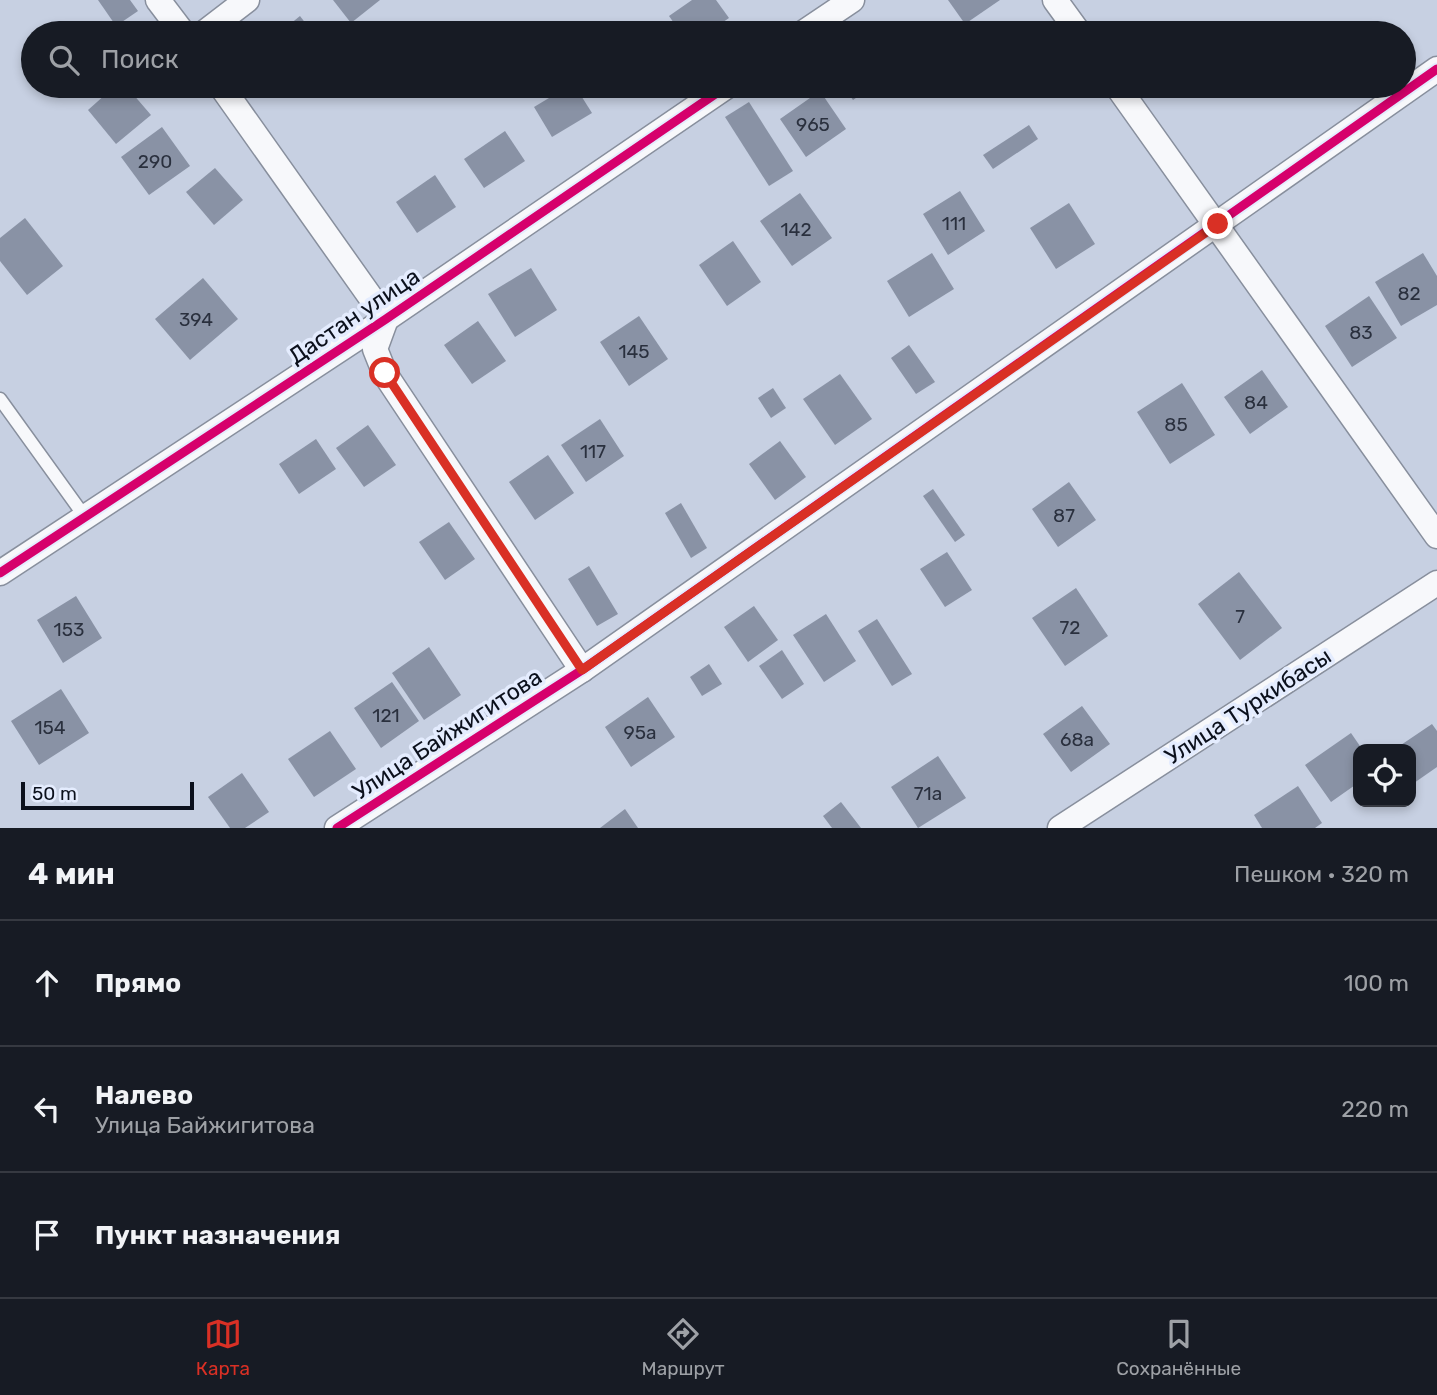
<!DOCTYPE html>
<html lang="ru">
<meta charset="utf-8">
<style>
:root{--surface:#171b24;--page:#242831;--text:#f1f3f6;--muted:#9ea1a6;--line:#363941;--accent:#d93025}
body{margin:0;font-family:Rubik,sans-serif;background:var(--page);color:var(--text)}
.controls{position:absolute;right:21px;bottom:21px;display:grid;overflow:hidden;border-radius:14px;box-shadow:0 4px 10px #0003}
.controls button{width:63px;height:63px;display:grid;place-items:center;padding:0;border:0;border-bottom:2px solid var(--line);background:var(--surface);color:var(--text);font:35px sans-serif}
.scale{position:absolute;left:21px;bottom:18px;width:173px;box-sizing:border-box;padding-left:7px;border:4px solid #0b101c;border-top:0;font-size:19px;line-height:24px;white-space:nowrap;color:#0b101c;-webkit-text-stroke:5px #e4ecfe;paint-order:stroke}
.stop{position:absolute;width:21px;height:21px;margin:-16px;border:5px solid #d93025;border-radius:50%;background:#fff}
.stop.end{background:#d93025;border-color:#fff;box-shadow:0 2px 7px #0008}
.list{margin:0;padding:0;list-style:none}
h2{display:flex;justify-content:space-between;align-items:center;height:91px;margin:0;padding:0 28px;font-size:30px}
h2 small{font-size:23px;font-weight:400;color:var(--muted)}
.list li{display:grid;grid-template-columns:46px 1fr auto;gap:21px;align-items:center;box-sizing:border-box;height:126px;padding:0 28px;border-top:2px solid var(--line)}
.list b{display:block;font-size:26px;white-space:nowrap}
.list p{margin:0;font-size:23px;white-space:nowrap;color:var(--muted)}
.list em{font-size:23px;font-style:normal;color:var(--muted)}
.icon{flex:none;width:38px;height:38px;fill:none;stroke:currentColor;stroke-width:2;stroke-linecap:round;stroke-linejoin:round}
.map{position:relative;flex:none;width:1437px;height:828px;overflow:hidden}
.search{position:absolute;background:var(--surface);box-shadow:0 4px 10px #0003;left:21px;right:21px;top:21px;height:77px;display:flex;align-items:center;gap:18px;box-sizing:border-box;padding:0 24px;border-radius:38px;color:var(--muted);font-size:26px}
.sheet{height:469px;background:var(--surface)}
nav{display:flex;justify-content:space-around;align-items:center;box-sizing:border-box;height:98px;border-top:2px solid var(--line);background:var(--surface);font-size:19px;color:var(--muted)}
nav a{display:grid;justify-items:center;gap:4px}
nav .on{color:var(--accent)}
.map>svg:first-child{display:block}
.building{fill:#8992a5}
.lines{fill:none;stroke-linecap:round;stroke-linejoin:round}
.lane-casing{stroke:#888f9d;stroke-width:15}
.street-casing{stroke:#888f9d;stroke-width:27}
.lane{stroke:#f7f8fb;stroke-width:12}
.street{stroke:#f7f8fb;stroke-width:24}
.cycleway-casing{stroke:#e4ecfe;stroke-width:13}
.cycleway{stroke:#d6006c;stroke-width:9}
.route{stroke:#d93025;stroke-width:9}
.labels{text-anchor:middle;stroke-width:7;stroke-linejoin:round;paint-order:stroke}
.number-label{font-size:19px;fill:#2a303e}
.street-label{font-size:23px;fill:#0b101c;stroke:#e4ecfe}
</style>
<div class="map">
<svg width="1437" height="828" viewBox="0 0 1437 828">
<rect width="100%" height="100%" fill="#c7d0e2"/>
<g class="building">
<path d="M98 0H130L138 11 116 26Z"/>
<path d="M333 0H380L351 23Z"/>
<path d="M692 0H716L729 18 707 33H681L669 16Z"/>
<path d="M948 0H1000L965 24Z"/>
<path d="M300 16 313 33H279Z"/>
<path d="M1017 22 1025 33H1001Z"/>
<path d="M1358 24 1363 33H1343Z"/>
<path d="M115 86H126L151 115 116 144 88 110Z"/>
<path d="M569 86H575L592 113 552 137 534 107Z"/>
<path d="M843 86H873L853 100Z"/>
<path d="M820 91 846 129 806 157 780 119Z"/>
<path d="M749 102 793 171 769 186 725 117Z"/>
<path d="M1029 125 1038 139 993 169 983 155Z"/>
<path d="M162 127 190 166 149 195 121 157Z"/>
<path d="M505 131 525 161 484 188 464 159Z"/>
<path d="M215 168 243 200 214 225 186 192Z"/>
<path d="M435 175 456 207 417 233 396 202Z"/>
<path d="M960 191 985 231 948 255 923 214Z"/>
<path d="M800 193 832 238 792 266 760 221Z"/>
<path d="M1069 203 1095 244 1056 269 1030 228Z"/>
<path d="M25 218 63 266 27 295 0 261V238Z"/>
<path d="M733 241 761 282 727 306 699 265Z"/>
<path d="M932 253 954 289 909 317 887 281Z"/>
<path d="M1423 253 1437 276V305L1401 326 1375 282Z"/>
<path d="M531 268 557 310 515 337 488 294Z"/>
<path d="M203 278 238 319 190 360 155 319Z"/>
<path d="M1369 296 1397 338 1352 367 1325 326Z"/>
<path d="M639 316 668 359 629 386 600 342Z"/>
<path d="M478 321 506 361 472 384 444 345Z"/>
<path d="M909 345 935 382 916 394 891 358Z"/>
<path d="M1262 370 1288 407 1250 434 1224 397Z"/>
<path d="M840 374 872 419 835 445 803 399Z"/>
<path d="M1182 383 1215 435 1170 464 1137 412Z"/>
<path d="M773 388 786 408 771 418 758 398Z"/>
<path d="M600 419 624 456 586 482 561 445Z"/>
<path d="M368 425 396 465 364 487 336 448Z"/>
<path d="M316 439 336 469 299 494 279 464Z"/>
<path d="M780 441 806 477 775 500 749 464Z"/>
<path d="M548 455 574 493 535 520 509 482Z"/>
<path d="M1069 482 1096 520 1058 547 1032 509Z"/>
<path d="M933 489 965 535 955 542 923 496Z"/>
<path d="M681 503 707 548 691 558 665 513Z"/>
<path d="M449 522 475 559 445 580 419 542Z"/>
<path d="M947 552 972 590 945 607 920 569Z"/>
<path d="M589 566 618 614 597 626 568 579Z"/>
<path d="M1239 572 1282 628 1240 660 1198 604Z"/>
<path d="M1076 588 1108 636 1065 666 1032 618Z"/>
<path d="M76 596 102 638 63 663 37 620Z"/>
<path d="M754 606 778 640 748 662 724 627Z"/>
<path d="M826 614 856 661 824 682 793 635Z"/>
<path d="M877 619 912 674 892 686 858 631Z"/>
<path d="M429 647 461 695 424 720 392 673Z"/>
<path d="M782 650 804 684 782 699 759 666Z"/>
<path d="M709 664 722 684 702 696 690 677Z"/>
<path d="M392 682 419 721 381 748 354 708Z"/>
<path d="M61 689 89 733 39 765 11 721Z"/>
<path d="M648 697 675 737 631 767 605 727Z"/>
<path d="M1082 706 1110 744 1071 772 1043 734Z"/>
<path d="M1432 724 1437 731V767L1414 783 1411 778V749H1395Z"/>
<path d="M330 731 356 769 314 797 288 759Z"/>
<path d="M1351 733 1362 749H1358V783L1331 802 1305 765Z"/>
<path d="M938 756 966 798 918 828 891 787Z"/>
<path d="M242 773 269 812 245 828H230L208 797Z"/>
<path d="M1298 786 1322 823 1315 828H1262L1254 815Z"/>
<path d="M841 802 861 828H832L823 816Z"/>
<path d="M625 809 638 828H600Z"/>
</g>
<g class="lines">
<g class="lane-casing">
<path id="lane" d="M0 399 85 517"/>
</g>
<g class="street-casing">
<g id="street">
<path d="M158 0 183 33"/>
<path d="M1055 0 1079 33"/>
<path d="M204 33 247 0"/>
<path d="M803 33 852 0"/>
<path d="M221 86 386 319 375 349 385 374 582 670"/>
<path d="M1117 86 1437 536"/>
<path d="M0 573 386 319 727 86"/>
<path d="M337 828 582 670 1437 69"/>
<path d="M1060 828 1437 583"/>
</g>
</g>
<use href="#lane" class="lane"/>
<use href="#street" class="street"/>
<g class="cycleway-casing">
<g id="cycleway">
<path d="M0 573 386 319 727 86"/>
<path d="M337 828 582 670 1437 69"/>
</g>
</g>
<use href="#cycleway" class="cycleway"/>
</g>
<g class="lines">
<path class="route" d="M385 373 582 670 1218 224"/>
</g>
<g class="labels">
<g class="number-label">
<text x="813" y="131">965</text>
<text x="155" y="168">290</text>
<text x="954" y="230">111</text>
<text x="796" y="236">142</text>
<text x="1409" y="300">82</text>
<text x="196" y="326">394</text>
<text x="1361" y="339">83</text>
<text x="634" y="358">145</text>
<text x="1256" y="409">84</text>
<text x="1176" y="431">85</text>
<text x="593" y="458">117</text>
<text x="1064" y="522">87</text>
<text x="1240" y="623">7</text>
<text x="1070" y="634">72</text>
<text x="69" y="636">153</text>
<text x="386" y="722">121</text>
<text x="50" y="734">154</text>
<text x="640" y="739">95а</text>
<text x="1077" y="746">68а</text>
<text x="928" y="800">71а</text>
</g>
<g class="street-label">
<text transform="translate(354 316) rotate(-34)" y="8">Дастан улица</text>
<text transform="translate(1248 706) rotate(-33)" y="8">Улица Туркибасы</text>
<text transform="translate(447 734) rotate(-33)" y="8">Улица Байжигитова</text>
</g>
</g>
</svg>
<div class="controls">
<button><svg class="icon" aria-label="locate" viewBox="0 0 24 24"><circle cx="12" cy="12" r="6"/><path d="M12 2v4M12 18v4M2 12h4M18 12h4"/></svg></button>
</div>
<div class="scale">50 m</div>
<div class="stop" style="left:385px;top:373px"></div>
<div class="stop end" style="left:1218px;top:224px"></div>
<div class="search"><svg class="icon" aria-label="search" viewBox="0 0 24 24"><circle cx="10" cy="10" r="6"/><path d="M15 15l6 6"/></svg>Поиск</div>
</div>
<section class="sheet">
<h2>4 мин<small>Пешком · 320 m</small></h2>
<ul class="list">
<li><svg class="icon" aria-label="ahead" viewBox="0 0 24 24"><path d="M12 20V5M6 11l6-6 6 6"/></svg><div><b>Прямо</b></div><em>100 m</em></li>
<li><svg class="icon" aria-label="left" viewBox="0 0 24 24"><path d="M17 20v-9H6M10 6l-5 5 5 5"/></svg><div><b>Налево</b><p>Улица Байжигитова</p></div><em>220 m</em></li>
<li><svg class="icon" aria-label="arrive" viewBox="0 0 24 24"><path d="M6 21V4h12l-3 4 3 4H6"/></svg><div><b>Пункт назначения</b></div></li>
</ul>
</section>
<nav>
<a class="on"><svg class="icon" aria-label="map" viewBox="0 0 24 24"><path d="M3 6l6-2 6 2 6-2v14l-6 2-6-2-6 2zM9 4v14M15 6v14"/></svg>Карта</a>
<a><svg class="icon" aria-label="directions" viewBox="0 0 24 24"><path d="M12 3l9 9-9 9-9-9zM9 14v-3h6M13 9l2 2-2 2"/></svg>Маршрут</a>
<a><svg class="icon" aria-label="saved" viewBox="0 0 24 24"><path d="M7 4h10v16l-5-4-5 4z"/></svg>Сохранённые</a>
</nav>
